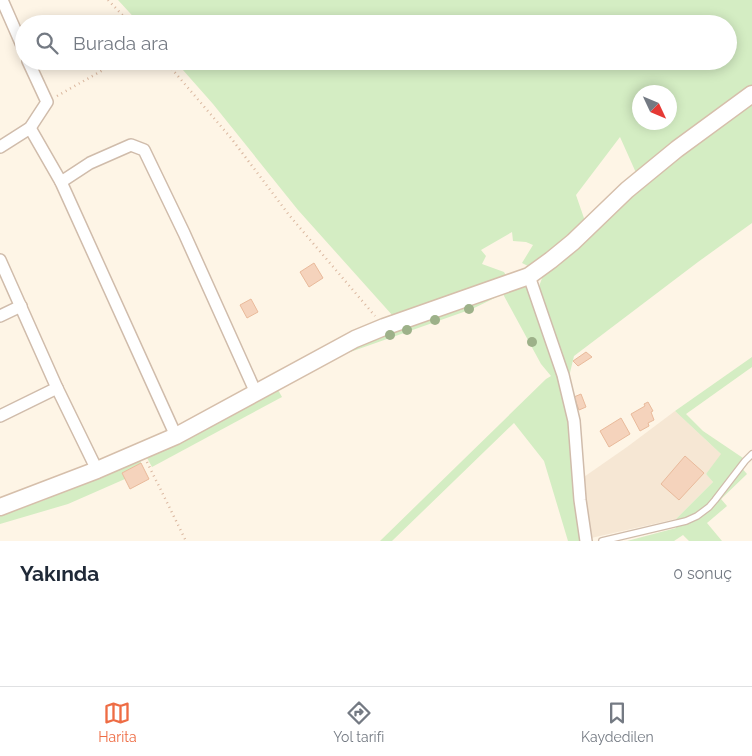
<!DOCTYPE html>
<html lang="tr">
<meta charset="utf-8">
<style>
:root{--surface:#fff;--page:#f2f2f3;--text:#1f2937;--muted:#747a83;--line:#e0e1e3;--accent:#ee6c44}
body{margin:0;font-family:Raleway,sans-serif;background:var(--page);color:var(--text)}
.compass{position:absolute;left:632px;top:85px;width:45px;height:45px;border-radius:50%;background:var(--surface);box-shadow:0 2px 12px #0003;rotate:134deg}
.list{margin:0;padding:0;list-style:none}
h2{display:flex;justify-content:space-between;align-items:center;height:65px;margin:0;padding:0 20px;font-size:21px}
h2 small{font-size:16px;font-weight:400;color:var(--muted)}
.icon{flex:none;width:28px;height:28px;fill:none;stroke:currentColor;stroke-width:2;stroke-linecap:round;stroke-linejoin:round}
.map{position:relative;flex:none;width:752px;height:541px;overflow:hidden}
.search{position:absolute;background:var(--surface);box-shadow:0 2px 12px #0003;left:15px;right:15px;top:15px;height:55px;display:flex;align-items:center;gap:12px;box-sizing:border-box;padding:0 18px;border-radius:28px;color:var(--muted);font-size:19px}
.sheet{height:145px;background:var(--surface)}
nav{display:flex;justify-content:space-around;align-items:center;box-sizing:border-box;height:70px;border-top:1px solid var(--line);background:var(--surface);font-size:14px;color:var(--muted)}
nav a{display:grid;justify-items:center;gap:2px}
nav .on{color:var(--accent)}
.map>svg:first-child{display:block}
.residential{fill:#f6e7d4}
.green{fill:#d4edc3;fill-rule:evenodd}
.building{fill:#f5d3bc;stroke:#e9ba9b}
.lines{fill:none;stroke-linecap:round;stroke-linejoin:round}
.lane-casing{stroke:#d0bcab;stroke-width:8}
.street-casing{stroke:#d0bcab;stroke-width:14}
.secondary-casing{stroke:#d6bfab;stroke-width:19}
.path{stroke:#dab79f;stroke-width:2.5;stroke-dasharray:1 4;stroke-linecap:butt}
.lane{stroke:#fff;stroke-width:5.5}
.street{stroke:#fff;stroke-width:11}
.secondary{stroke:#fff;stroke-width:16}
.tree{fill:#9db189}
</style>
<div class="map">
<svg width="752" height="541" viewBox="0 0 752 541">
<rect width="100%" height="100%" fill="#fef5e6"/>
<path class="residential" d="M675 411 722 455 706 474 713 482 676 519 591 538 581 479 627 447Z"/>
<g class="green">
<path d="M118 0H752V88L637 175 620 137 576 195 586 224 532 268 522 263 533 245 526 242 513 241 512 232 481 250 486 256 482 264 504 272 508 279 393 316 298 210 213 104 175 61H728V24H140ZM640 92H670V122H640Z"/>
<path d="M752 101V223L698 262 574 356 568 381 539 292C539 284 541 280 545 273L620 204Z"/>
<path d="M528 285 558 373 570 417 580 519 577 523 581 541H568L544 461 514 423 392 541H380L546 379 551 376 541 364 503 294 472 309 336 357 384 333Z"/>
<path d="M752 357V367L686 414 703 431 743 458 739 465 747 474 721 499 727 506 707 523 722 541H689L683 535 674 541H627L676 528V519L713 482 706 474 721 454 675 411Z"/>
<path d="M277 388 282 397 152 467 146 456Z"/>
<path d="M139 458 141 463 122 473 125 479 68 504 0 524V514L42 501Z"/>
</g>
<g class="building">
<path d="M314 263 323 278 309 287 300 272Z"/>
<path d="M251 299 258 312 247 318 240 305Z"/>
<path d="M586 352 592 357 578 366 573 361Z"/>
<path d="M581 394 586 407 579 410 574 397Z"/>
<path d="M648 402 653 411 651 412 654 420 648 423 649 426 640 431 631 414 645 406 644 404Z"/>
<path d="M621 418 630 434 609 447 600 431Z"/>
<path d="M685 456 704 473 679 500 661 484Z"/>
<path d="M141 463 149 479 130 489 122 473Z"/>
</g>
<g class="lines">
<g class="lane-casing">
<path id="lane" d="M602 541 686 521 697 516 709 507 715 500 745 461 752 454"/>
</g>
<g class="street-casing">
<g id="street">
<path d="M2 0 24 50"/>
<path d="M30 128 61 182 176 436"/>
<path d="M0 147 30 128 47 102 28 61"/>
<path d="M61 182 90 163 131 145 144 150 184 233 256 393"/>
<path d="M0 260 57 388 97 470"/>
<path d="M529 276 563 375 574 421 580 500 586 541"/>
<path d="M0 316 21 306"/>
<path d="M0 416 57 388"/>
</g>
</g>
<g class="secondary-casing">
<path id="secondary" d="M0 507 97 470 176 436 355 339 384 327 529 276 551 260 573 242 627 190 677 149 752 94"/>
</g>
<g class="path">
<path d="M108 0 131 24"/>
<path d="M165 61 231 138 289 215 375 316"/>
<path d="M57 96 119 61"/>
<path d="M147 462 186 541"/>
</g>
<use href="#lane" class="lane"/>
<use href="#street" class="street"/>
<use href="#secondary" class="secondary"/>
</g>
<g class="tree">
<circle cx="469" cy="309" r="5"/>
<circle cx="435" cy="320" r="5"/>
<circle cx="407" cy="330" r="5"/>
<circle cx="390" cy="335" r="5"/>
<circle cx="532" cy="342" r="5"/>
</g>
</svg>
<svg class="compass" viewBox="-18 -18 36 36"><path d="M0-13l5 13h-10z" fill="#e53935"/><path d="M0 13l5-13h-10z" fill="#747a83"/></svg>
<div class="search"><svg class="icon" aria-label="search" viewBox="0 0 24 24"><circle cx="10" cy="10" r="6"/><path d="M15 15l6 6"/></svg>Burada ara</div>
</div>
<section class="sheet">
<h2>Yakında<small>0 sonuç</small></h2>
<ul class="list">
</ul>
</section>
<nav>
<a class="on"><svg class="icon" aria-label="map" viewBox="0 0 24 24"><path d="M3 6l6-2 6 2 6-2v14l-6 2-6-2-6 2zM9 4v14M15 6v14"/></svg>Harita</a>
<a><svg class="icon" aria-label="directions" viewBox="0 0 24 24"><path d="M12 3l9 9-9 9-9-9zM9 14v-3h6M13 9l2 2-2 2"/></svg>Yol tarifi</a>
<a><svg class="icon" aria-label="saved" viewBox="0 0 24 24"><path d="M7 4h10v16l-5-4-5 4z"/></svg>Kaydedilen</a>
</nav>
